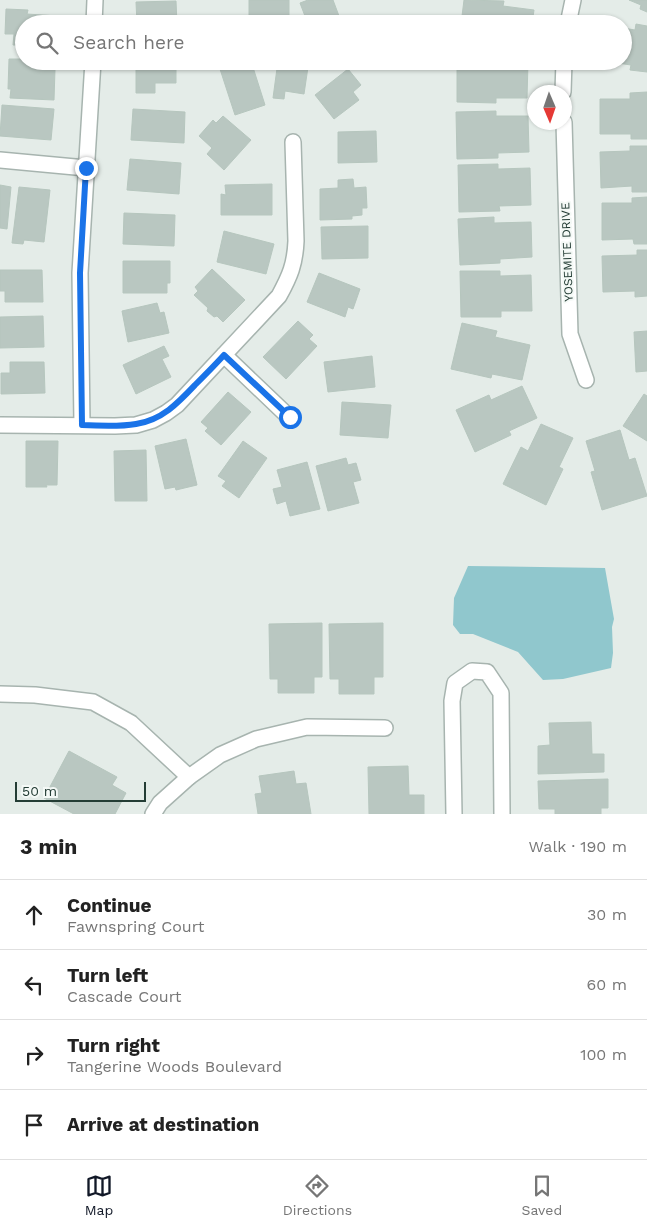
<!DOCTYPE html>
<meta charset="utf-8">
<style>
:root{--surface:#fff;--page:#f6f6f6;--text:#222;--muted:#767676;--line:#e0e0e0;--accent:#111827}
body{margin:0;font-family:"Work Sans",sans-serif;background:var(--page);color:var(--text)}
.compass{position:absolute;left:527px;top:85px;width:45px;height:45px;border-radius:50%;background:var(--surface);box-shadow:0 1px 4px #0004;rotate:178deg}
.scale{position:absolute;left:15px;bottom:12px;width:131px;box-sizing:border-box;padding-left:5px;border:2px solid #243d35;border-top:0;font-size:14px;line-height:18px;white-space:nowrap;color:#243d35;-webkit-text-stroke:4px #f4f9f6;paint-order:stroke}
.stop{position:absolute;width:15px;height:15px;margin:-11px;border:4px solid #1a73e8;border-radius:50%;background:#fff}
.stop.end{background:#1a73e8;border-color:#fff;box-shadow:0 1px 5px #0008}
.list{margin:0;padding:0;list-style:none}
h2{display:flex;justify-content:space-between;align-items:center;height:65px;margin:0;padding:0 20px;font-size:21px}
h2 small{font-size:16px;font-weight:400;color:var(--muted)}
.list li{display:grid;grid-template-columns:32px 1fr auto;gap:15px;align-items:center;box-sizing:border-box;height:70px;padding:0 20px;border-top:1px solid var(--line)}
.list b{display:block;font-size:19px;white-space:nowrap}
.list p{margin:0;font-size:16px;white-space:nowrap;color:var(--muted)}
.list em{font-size:16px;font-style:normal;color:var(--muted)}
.icon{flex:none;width:28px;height:28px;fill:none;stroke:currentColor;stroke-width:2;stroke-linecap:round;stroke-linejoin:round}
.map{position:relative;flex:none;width:647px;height:814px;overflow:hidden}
.search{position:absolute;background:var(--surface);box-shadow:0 1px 4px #0004;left:15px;right:15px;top:15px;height:55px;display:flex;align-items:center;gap:12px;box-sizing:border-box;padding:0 18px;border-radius:28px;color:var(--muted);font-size:19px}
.sheet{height:345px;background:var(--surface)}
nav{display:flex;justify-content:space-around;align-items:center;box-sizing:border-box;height:70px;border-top:1px solid var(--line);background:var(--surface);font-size:14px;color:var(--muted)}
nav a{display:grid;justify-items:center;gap:2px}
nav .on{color:var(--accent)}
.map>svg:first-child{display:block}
.water{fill:#90c7cd}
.building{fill:#b9c7c1;stroke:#b6c6be}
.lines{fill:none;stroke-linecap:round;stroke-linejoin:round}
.street-casing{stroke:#a7b4af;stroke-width:18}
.street{stroke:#fff;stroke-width:15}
.route{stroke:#1a73e8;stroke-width:6}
.labels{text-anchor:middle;stroke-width:4;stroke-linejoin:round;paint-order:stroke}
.street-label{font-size:12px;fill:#243d35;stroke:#f4f9f6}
</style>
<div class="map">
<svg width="647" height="814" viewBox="0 0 647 814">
<rect width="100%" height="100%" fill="#e4ece8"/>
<path class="water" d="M468 566 605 568 614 619 612 627 613 653 611 668 563 679 543 680 518 652 473 634H460L453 625 454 598Z"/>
<g class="building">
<path d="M249 0H289V24H258V16H249Z"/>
<path d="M308 0H333L342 24H308L300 3Z"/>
<path d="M464 0 504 1 503 6 534 10 532 24H461Z"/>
<path d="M629 0H647V12L640 9 641 5Z"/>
<path d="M176 1 177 24H137L136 2Z"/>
<path d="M6 9 28 10 27 14 58 16V24H24V45H13L14 34H5Z"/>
<path d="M636 24 647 26V72L630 70 631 65 604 61H623V28L635 30Z"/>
<path d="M9 59H24V61H38V69H55L54 100 10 98 11 89H8Z"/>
<path d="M136 61H176V83H155V93H136Z"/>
<path d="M235 61H251L265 105 235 115 219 66Z"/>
<path d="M278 61H299L298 66 308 67 304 94 285 91 284 99 273 98Z"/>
<path d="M457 61 528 62 527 98H496V103L457 102Z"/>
<path d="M348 69 361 85 353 92 359 100 334 119 315 95Z"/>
<path d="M647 92V139H631V134H600V99H630V93Z"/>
<path d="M2 105 54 109 51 140 0 136Z"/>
<path d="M133 109 185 112 184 143 131 140Z"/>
<path d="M496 111V116H528L529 152 498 153V158L457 159 456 112Z"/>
<path d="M223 116 251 140 224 170 207 154 212 148 199 136 213 120 216 123Z"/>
<path d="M376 131 377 162 338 163V132Z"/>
<path d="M630 146H647V192H632V186L601 188 600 152 630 151Z"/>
<path d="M130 159 181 163 179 194 127 190Z"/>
<path d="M498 164V169L530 168 531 205 499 206 500 211 459 212 458 165Z"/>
<path d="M353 179 354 188 366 187 367 208H362V215L352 216V219L320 220V189L338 188V180Z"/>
<path d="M272 184V215H221V194L226 195 225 185Z"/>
<path d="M0 185 11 187 7 229 0 228Z"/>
<path d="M19 187 50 190 44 242 24 240 23 244 12 243Z"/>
<path d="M647 197V244H634L633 239 602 240V203H632V198Z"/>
<path d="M124 213 175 215 174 246 123 244Z"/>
<path d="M494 217V223L531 222 532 257 500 259V263L460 265 458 219Z"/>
<path d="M368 226V258L322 259 321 227Z"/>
<path d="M224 231 274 244 266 274 217 262Z"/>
<path d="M637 250H647V296L635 297V291L603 292 602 256 637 255Z"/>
<path d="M123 261H170V283H167V293H123Z"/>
<path d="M212 269 245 300 223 322 217 316 214 317 207 311 208 308 194 295 198 291 195 287Z"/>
<path d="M0 270H42L43 302H5V291H0Z"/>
<path d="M460 271H500V276L531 275 532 311H501V317H461Z"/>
<path d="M319 273 360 289 353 309 348 307 345 317 307 302Z"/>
<path d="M157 303 160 313 164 312 169 333 128 342 122 311Z"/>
<path d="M43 316 44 347 0 348V317Z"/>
<path d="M298 321 313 335 309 339 317 346 286 379 263 357Z"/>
<path d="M462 323 497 331 495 337 530 345 522 380 492 374 491 378 451 369Z"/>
<path d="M647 331V371L636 372 634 332Z"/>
<path d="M164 346 169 356 162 359 171 377 136 394 123 365Z"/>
<path d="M372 356 375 387 328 392 324 362Z"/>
<path d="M10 362H44L45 393 1 394V373H10Z"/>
<path d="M522 386 537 418 509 431 511 435 475 452 456 410 489 395 491 400Z"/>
<path d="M228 392 251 412 221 445 205 431 208 428 201 422Z"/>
<path d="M644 394 647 396V441L623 426Z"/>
<path d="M342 402 391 405 388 438 340 435Z"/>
<path d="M541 424 573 438 559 467 563 469 546 505 503 484 521 447 528 451Z"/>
<path d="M620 430 629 460 635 458 647 496 602 510 591 472 595 471 586 441Z"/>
<path d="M186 439 197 485 176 490 175 487 165 489 155 446Z"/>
<path d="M26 441H58L57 485H46L47 487H26Z"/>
<path d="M243 441 267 458 239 498 222 486 226 481 218 476Z"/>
<path d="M146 450 147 501H115L114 451Z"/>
<path d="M346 458 348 465 356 463 361 480 353 482 359 503 328 511 316 466Z"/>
<path d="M307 462 320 509 290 516 286 501 277 504 273 489 282 487 277 470Z"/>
<path d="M322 623V677H314V693H278V679H270L269 624Z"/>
<path d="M383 623V677H374V694H339V679H330L329 624Z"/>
<path d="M591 722 592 754H604V772L538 774V746L550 745 549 723Z"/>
<path d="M69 751 117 777 112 785 126 793 115 814H74L44 798Z"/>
<path d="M408 766 409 795H424V814H369L368 767Z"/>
<path d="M294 771 296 784 306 783 311 814H258L255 794 262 793 259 776Z"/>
<path d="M608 779V808H601V814H555V809H539L538 781Z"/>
</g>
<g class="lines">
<g class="street-casing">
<g id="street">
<path d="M94 24 95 0"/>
<path d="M568 24 573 0"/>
<path d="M563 92 564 61"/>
<path d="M564 122 570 334 586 380"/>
<path d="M0 160 86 168"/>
<path d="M224 355 289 417"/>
<path d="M0 425 115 426 136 425 153 420 166 413 177 405 279 296C290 276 295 264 296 241L293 142"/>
<path d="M82 425 80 273 93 61"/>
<path d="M0 694 35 695 93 702 131 723 189 777"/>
<path d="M153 814 160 803 189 777 220 755 256 739 307 727 385 728"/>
<path d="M454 814 452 701 455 683 472 671 487 672 501 693 502 814"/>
</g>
</g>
<use href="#street" class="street"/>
</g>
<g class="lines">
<path class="route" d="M86 168 80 273 82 425C100 426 119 427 136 424 162 420 178 403 195 385 205 375 215 365 224 355L290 417"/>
</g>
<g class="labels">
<g class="street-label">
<text transform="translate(567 252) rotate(-92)" y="4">YOSEMITE DRIVE</text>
</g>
</g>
</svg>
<svg class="compass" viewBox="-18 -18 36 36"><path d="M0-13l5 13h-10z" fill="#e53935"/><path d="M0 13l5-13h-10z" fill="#767676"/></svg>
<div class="scale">50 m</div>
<div class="stop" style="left:290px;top:417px"></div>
<div class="stop end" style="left:86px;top:168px"></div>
<div class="search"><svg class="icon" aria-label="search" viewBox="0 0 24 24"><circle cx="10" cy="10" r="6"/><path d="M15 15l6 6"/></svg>Search here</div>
</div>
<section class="sheet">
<h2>3 min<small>Walk · 190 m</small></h2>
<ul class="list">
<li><svg class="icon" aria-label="ahead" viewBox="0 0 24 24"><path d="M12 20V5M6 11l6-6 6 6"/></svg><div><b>Continue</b><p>Fawnspring Court</p></div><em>30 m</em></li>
<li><svg class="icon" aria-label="left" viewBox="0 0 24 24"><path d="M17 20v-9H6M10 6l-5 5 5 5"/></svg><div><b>Turn left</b><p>Cascade Court</p></div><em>60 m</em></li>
<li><svg class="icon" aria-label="right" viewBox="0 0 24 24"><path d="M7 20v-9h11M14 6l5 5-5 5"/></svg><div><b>Turn right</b><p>Tangerine Woods Boulevard</p></div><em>100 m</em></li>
<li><svg class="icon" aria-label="arrive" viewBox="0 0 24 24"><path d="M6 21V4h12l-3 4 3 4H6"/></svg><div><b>Arrive at destination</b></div></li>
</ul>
</section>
<nav>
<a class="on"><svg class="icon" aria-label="map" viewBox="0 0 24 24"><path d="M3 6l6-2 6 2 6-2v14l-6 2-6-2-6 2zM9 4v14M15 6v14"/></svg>Map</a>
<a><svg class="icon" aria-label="directions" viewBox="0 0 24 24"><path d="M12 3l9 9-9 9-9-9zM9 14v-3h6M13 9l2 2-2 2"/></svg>Directions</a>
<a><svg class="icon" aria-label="saved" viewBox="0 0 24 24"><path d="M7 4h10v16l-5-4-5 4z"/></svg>Saved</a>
</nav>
